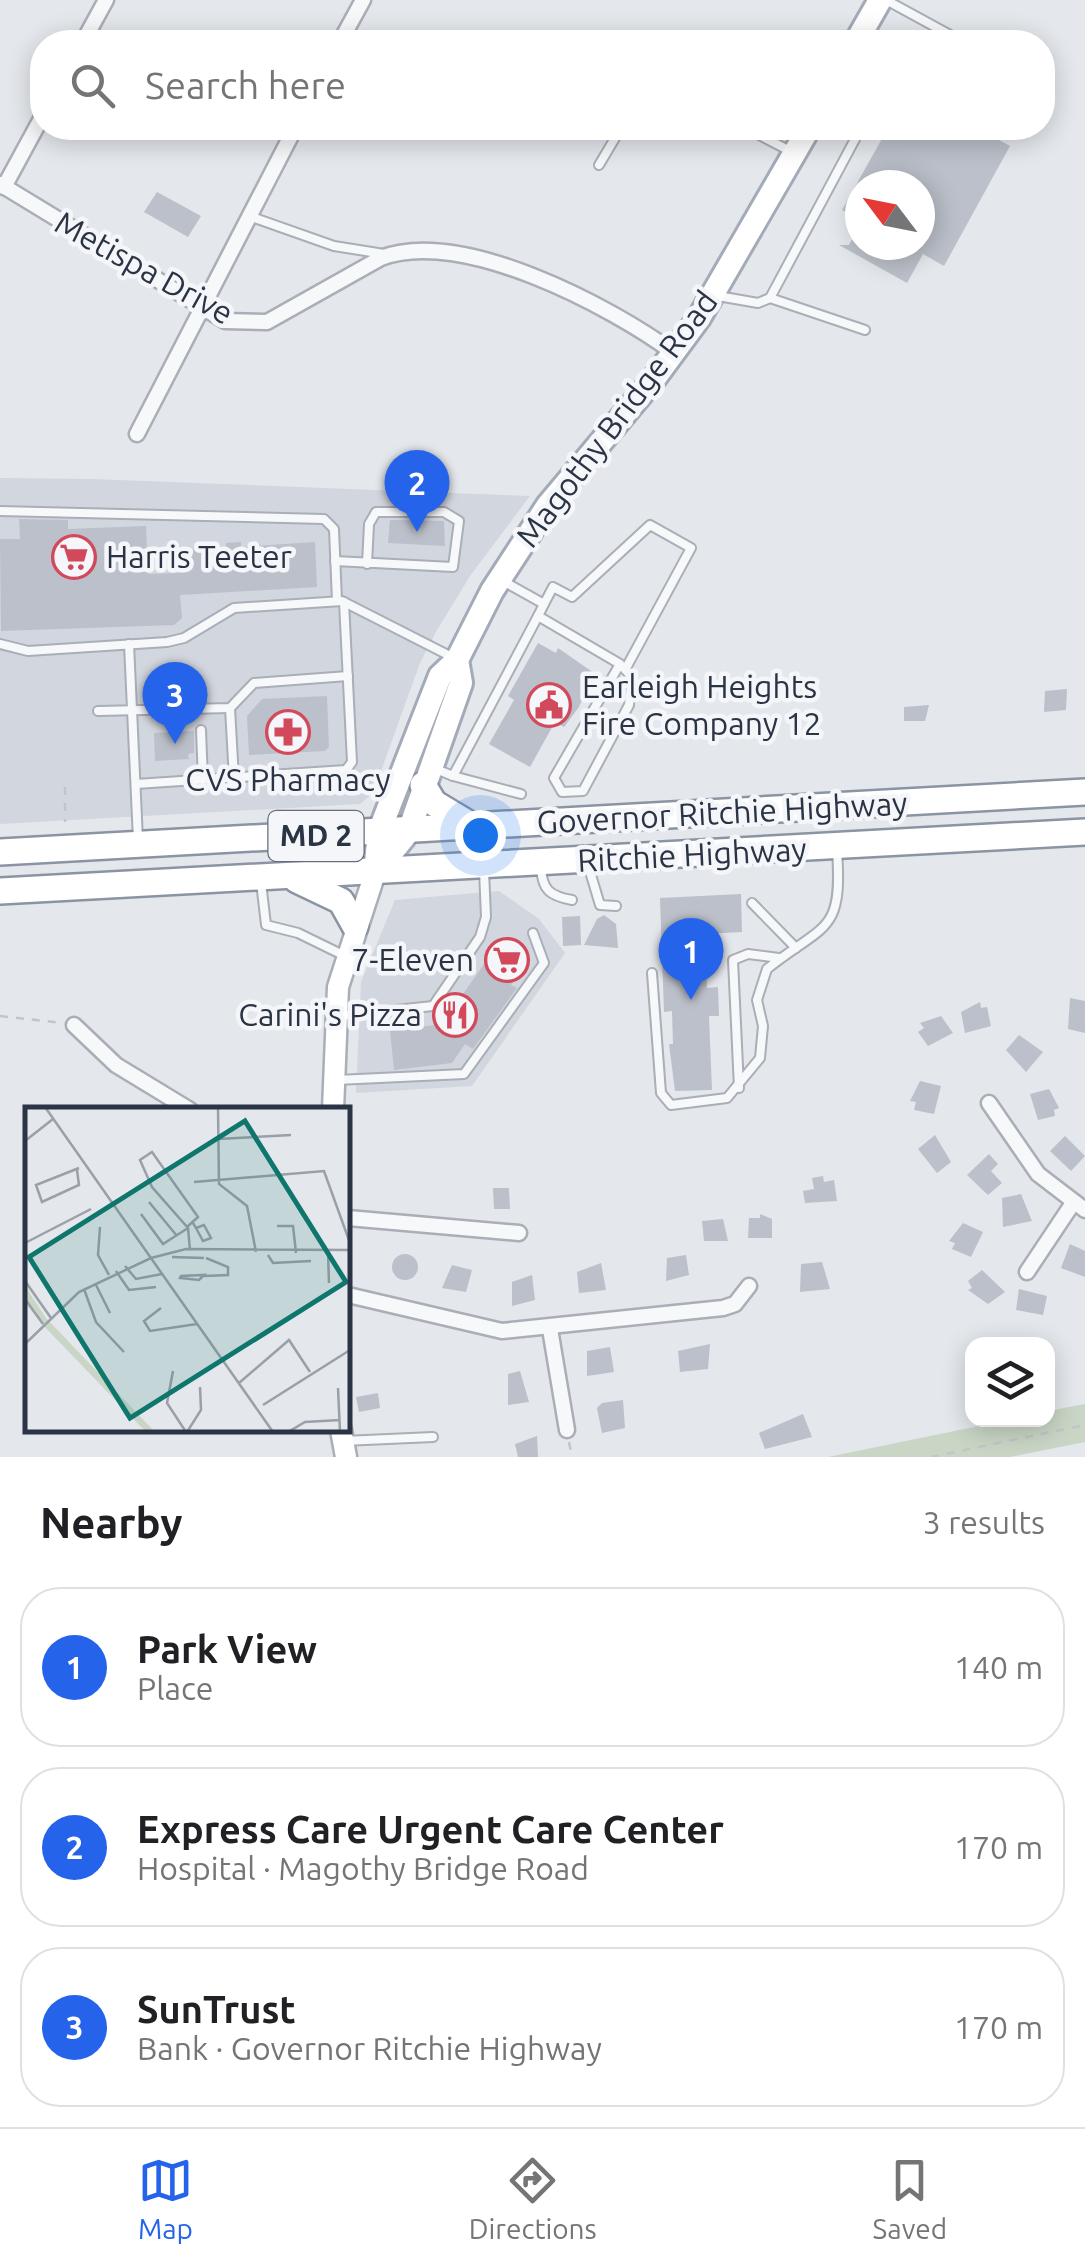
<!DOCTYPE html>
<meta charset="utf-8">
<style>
:root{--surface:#fff;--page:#f2f2f2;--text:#202124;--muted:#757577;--line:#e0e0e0;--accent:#2563eb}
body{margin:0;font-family:Ubuntu,sans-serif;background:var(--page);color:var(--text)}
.controls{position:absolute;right:30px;bottom:30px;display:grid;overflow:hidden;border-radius:20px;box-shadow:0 5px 25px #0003}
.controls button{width:90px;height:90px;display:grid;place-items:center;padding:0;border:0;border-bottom:2px solid var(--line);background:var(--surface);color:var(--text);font:50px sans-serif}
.compass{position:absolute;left:845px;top:170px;width:90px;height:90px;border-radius:50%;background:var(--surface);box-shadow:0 5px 25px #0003;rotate:302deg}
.you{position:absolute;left:480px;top:835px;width:35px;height:35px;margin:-25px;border:8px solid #fff;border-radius:50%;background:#1a73e8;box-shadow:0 0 0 15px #1a73e833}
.badge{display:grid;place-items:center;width:65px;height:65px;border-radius:50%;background:var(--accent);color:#fff;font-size:32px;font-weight:700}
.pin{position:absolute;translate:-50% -82px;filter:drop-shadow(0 2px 5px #0008)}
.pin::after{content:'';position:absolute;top:52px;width:35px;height:30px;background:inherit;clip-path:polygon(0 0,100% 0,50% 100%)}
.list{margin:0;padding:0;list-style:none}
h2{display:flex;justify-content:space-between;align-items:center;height:130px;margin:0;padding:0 40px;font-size:42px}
h2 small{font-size:32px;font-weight:400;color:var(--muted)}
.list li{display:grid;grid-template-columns:65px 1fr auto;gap:30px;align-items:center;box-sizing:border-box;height:160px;margin:0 20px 20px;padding:0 20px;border:2px solid var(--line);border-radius:40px}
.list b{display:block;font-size:38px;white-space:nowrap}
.list p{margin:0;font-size:32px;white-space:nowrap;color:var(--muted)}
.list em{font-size:32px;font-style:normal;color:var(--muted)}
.icon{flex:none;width:55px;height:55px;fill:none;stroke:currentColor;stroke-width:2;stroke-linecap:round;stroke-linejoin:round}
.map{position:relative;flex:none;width:1085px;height:1457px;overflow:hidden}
.search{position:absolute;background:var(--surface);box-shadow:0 5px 25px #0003;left:30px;right:30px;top:30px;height:110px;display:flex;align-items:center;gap:25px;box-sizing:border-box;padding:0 35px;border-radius:40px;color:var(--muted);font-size:38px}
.sheet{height:670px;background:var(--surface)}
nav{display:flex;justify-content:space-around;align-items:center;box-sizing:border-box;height:140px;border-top:2px solid var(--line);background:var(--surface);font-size:28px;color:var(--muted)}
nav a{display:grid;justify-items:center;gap:5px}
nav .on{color:var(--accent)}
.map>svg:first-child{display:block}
.built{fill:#d2d6de}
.green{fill:#c9d6c5}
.building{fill:#bbc0ca}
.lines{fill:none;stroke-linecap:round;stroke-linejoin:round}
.lane-casing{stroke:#a9aeb7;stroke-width:12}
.street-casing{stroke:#a9aeb7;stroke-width:19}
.secondary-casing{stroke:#a9aeb7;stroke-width:25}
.primary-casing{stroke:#a3abb8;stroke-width:28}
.highway-casing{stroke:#8b94a3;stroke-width:30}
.path{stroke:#c2c5cb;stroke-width:2.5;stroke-dasharray:8 8;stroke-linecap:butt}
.lane{stroke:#f7f8fa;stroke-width:8}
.street{stroke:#f7f8fa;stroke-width:14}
.secondary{stroke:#fff;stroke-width:20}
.primary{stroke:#fff;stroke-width:22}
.highway{stroke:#fff;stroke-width:25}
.labels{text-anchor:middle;stroke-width:9;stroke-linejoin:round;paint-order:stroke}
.shield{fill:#f4f6f9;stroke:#676e7b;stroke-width:2.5}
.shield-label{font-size:30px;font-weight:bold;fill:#2b3445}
.street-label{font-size:32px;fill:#2b3445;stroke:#f4f6f9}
.poi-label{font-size:32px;fill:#2b3445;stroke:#f4f6f9;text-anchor:start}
.inset-road{fill:none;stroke:#9a9fa9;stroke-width:2.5}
.view{fill:#0f766e;fill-opacity:0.15;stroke:#0f766e;stroke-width:5}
.inset-edge{fill:none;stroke:#2b3445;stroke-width:5}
</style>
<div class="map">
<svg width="1085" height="1457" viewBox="0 0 1085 1457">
<rect width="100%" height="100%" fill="#e4e7ec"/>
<g class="built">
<path d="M0 478 92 479 530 496 470 576 437 630 420 663 373 793 360 804 0 824Z"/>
<path d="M499 891 539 919 565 953 472 1086 356 1093 361 982 395 900Z"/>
</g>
<path class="green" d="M1085 1404V1442L1010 1457H828L1008 1420H1048V1411Z"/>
<g class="building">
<path d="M888 128H977L1010 146 944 266 923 254 907 283 839 245H849L860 225V245H920V185H860V219L842 210Z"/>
<path d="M157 192 201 216 188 237 144 212Z"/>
<path d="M19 519 68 520V529L146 526 148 574 179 573 178 550 226 548V543L241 542V547L315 542 317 587 180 595 182 618 174 625 1 631 0 539H20Z"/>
<path d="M390 520 444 521 445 546 388 543Z"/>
<path d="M538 643 556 653 558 648 594 673 579 707 564 727 555 722 530 767 489 744 514 700 508 696Z"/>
<path d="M1067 689 1066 710 1044 712 1045 691Z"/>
<path d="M327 696 329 747 325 751 249 755 247 716 262 699Z"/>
<path d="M929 705 925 721H904V707Z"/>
<path d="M194 731V753L188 754 189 759 155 761 154 733Z"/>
<path d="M741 894 742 932 705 934 707 988 718 987 719 1016H709L712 1090 675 1091 669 1044H673L672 1011 664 1012 660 898Z"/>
<path d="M604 915 616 924 618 948 584 945 597 919Z"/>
<path d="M580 916 581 945 563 946 562 917Z"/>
<path d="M503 937 529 956 511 985 517 988 473 1049 465 1044 452 1063 394 1070 390 1031 442 1024Z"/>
<path d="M1070 998 1085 1001V1033L1068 1029Z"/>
<path d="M980 1002 981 1008 987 1007 991 1026 965 1033 961 1012Z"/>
<path d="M941 1016 953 1033 928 1046 918 1032 924 1028 920 1023Z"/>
<path d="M1019 1035 1043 1052 1026 1072 1006 1050Z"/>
<path d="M920 1081 941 1086 934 1114 914 1110 916 1102 910 1101Z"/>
<path d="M1049 1089 1059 1108 1054 1110 1055 1116 1038 1120 1030 1094Z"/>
<path d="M935 1135 951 1162 937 1173 918 1149Z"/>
<path d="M1065 1136 1085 1156 1071 1171 1050 1151Z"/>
<path d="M989 1154 998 1164 991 1171 1002 1183 988 1195 967 1175Z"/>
<path d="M823 1176 824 1182 834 1180 837 1201 805 1203 803 1191 814 1189 812 1178Z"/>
<path d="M493 1188H509L510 1209H494Z"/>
<path d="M1021 1194 1032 1221 1003 1227 1002 1198Z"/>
<path d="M760 1214 772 1219V1238H748L749 1218H760Z"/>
<path d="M723 1219 728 1241H704L702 1221Z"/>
<path d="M963 1223 983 1232 971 1257 952 1249 955 1243 949 1241Z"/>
<path d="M1070 1244 1085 1251V1277L1061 1268Z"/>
<circle cx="405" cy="1267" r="13"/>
<path d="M686 1255 689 1275 666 1281 667 1258Z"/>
<path d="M822 1262 830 1289 800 1292 801 1264Z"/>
<path d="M601 1263 606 1290 579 1293 577 1272Z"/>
<path d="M452 1265 472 1270 466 1292 442 1288Z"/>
<path d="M982 1270 1005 1292 988 1304 968 1290 972 1288 968 1281Z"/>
<path d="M532 1275 535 1300 512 1306V1282Z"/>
<path d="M1019 1289 1047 1296 1043 1315 1016 1310Z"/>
<path d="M710 1344 708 1369 680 1372 678 1351Z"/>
<path d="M610 1347 614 1372 587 1376V1351Z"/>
<path d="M520 1371 529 1402 508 1405V1374Z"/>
<path d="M378 1393 380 1408 359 1412 356 1397Z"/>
<path d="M623 1400 625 1428 602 1433 597 1408 602 1403Z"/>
<path d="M803 1414 812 1437 765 1449 759 1433Z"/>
<path d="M537 1436 538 1457H518L515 1444Z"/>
</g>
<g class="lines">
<g class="lane-casing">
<g id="lane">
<path d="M886 0 963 42"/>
<path d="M746 128 790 151"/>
<path d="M599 165 621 128"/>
<path d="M249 216 334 246 384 254"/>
<path d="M718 296 758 303 770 298 861 128"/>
<path d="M770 298 865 330"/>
<path d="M0 511 324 519 334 529 337 601"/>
<path d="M335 561 453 567 459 521 444 512H376L369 524 367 564"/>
<path d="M503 581 544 604 538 616 620 664 632 677 629 705 583 791 562 792 554 778 620 664"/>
<path d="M544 604 553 587 572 597 650 525 691 548 626 668"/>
<path d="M0 644 28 651 167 642 184 638 234 608 342 601 456 659"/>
<path d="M129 644 138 840"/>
<path d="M230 708 234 779"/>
<path d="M98 711 230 708 254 683 348 676"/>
<path d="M201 730 203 780"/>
<path d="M436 769 453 776 538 616"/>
<path d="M453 776 521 794"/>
<path d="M136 784 346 770 352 762 344 602"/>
<path d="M588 865 600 905 616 906"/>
<path d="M541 867C542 890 550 896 572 900"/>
<path d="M261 882 266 925 298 933 345 956"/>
<path d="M752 903 796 948"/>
<path d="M652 973 661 1093 671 1105 727 1098 760 1058 763 1026 757 1000 767 969C825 923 843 934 837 851"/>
<path d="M339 1016 433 1006 480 937 486 917 484 870"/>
<path d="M337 1080 464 1074 544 963 533 933"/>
<path d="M739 1088 733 960 748 954 779 958"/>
<path d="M343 1441 433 1437"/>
</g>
</g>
<g class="street-casing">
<g id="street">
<path d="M83 42 106 0"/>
<path d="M340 42 363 0"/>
<path d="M0 184 225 321 267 322 381 258C461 227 610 306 674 353"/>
<path d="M4 187 42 117"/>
<path d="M137 434 295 128"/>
<path d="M74 1025 116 1065 190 1110"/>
<path d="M989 1103 1038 1174 1085 1210"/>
<path d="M348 1218 519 1233"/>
<path d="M1027 1272 1073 1203"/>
<path d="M348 1295 502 1331 723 1308 735 1304 749 1286"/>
<path d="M550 1329 567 1430"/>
</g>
</g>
<g class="secondary-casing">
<g id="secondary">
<path d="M333 1110 338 987 375 873"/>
<path d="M341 1430 346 1457"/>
</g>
</g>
<g class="primary-casing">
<g id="primary">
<path d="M856 42 880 0"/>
<path d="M375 873 379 832 440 676 457 660 492 591 548 505 654 379 699 318 809 128"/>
<path d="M375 873 409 831 461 683 457 660"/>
</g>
</g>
<g class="highway-casing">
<g id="highway">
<path d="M423 785 434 803 474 827"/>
<path d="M0 852 1085 792"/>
<path d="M297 880 341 901 355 926"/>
<path d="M0 891 1085 832"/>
</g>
</g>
<g class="path">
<path d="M65 787V822"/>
<path d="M0 1016 63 1023"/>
<path d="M569 1442 572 1457"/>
<path d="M931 1457 1085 1425"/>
</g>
<use href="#lane" class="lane"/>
<use href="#street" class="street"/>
<use href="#secondary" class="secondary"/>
<use href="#primary" class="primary"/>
<use href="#highway" class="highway"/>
</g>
<defs>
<g id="supermarket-ring" transform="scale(2.25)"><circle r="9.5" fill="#f4f6f9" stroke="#d1495b" stroke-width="1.5"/><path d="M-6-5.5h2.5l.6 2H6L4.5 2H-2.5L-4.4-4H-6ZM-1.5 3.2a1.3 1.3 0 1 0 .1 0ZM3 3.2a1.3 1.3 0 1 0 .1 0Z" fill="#d1495b"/></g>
<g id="civic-ring" transform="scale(2.25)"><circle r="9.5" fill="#f4f6f9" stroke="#d1495b" stroke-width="1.5"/><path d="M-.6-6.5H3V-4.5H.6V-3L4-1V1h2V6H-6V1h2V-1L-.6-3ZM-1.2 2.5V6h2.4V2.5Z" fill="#d1495b"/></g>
<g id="pharmacy-ring" transform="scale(2.25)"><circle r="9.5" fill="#f4f6f9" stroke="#d1495b" stroke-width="1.5"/><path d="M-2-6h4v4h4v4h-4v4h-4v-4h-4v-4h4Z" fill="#d1495b"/></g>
<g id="restaurant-ring" transform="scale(2.25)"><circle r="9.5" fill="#f4f6f9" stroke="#d1495b" stroke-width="1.5"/><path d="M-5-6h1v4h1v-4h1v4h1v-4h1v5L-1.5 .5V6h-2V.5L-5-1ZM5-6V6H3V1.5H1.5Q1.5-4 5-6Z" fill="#d1495b"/></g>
</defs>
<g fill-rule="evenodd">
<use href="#supermarket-ring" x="74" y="557"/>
<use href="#civic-ring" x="549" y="705"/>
<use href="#pharmacy-ring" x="288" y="732"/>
<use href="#supermarket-ring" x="507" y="960"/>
<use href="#restaurant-ring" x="455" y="1015"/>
</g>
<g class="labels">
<rect class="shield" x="268.5" y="811" width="95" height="50" rx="8"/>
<g class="shield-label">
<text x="316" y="846">MD 2</text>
</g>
<g class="street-label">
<text transform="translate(144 268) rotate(29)" y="11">Metispa Drive</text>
<text transform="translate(617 419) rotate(-53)" y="11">Magothy Bridge Road</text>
<text transform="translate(722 813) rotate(-3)" y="11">Governor Ritchie Highway</text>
<text transform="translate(692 855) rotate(-3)" y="11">Ritchie Highway</text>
</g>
<g class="poi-label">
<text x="106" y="568">Harris Teeter</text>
<text x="582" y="698">Earleigh Heights<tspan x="582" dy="37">Fire Company 12</tspan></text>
<text x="288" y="791" text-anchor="middle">CVS Pharmacy</text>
<text x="474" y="971" text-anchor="end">7-Eleven</text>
<text x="422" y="1026" text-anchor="end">Carini's Pizza</text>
</g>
</g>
<g transform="translate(25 1107)">
<rect width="325" height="325" fill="#e4e7ec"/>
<path d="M0 179 21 211 130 325H121L16 216 0 195Z" fill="#c9d6c5"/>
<path class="inset-road" d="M20 0 248 325M193 0 194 77 222 99 231 145M193 32 266 28M0 34 28 12M52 63 54 78 17 95 11 78 54 61M169 75 299 64 325 136M124 95 152 129M116 107 138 137 163 121M168 116 171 121 178 134 186 131 179 118 171 121M252 119H268L271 146M75 120 73 148 84 168M162 120 173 110 127 45 115 53 127 80 163 121 165 143M0 136 66 102M303 145 304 176M243 148 248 156 286 154M147 150 179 151M126 151 161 142 325 143M100 159 111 172 137 167M91 164 104 183 131 180M179 168 174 173 155 171 156 169ZM179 169 203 168V160L181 151M0 174 26 211M70 176 85 206M59 182 71 215 99 245M0 192 18 217M136 201 119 214 125 224 172 217M0 237 54 185 126 151M148 264 142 296 161 325M214 276 264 233 285 265M313 281 315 325M238 298 325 243M162 325 176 303 175 280M263 325 280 315 315 313"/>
<path class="view" d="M220 14 321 175 105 311 4 150Z"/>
<rect width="325" height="325" class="inset-edge"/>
</g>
</svg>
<div class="controls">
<button><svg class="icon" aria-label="layers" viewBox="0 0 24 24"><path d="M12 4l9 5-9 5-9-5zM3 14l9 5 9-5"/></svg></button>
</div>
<svg class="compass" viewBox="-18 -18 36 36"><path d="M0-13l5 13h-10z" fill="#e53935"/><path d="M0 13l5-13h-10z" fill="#757577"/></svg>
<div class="you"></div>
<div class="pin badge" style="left:691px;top:1000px">1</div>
<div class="pin badge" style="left:417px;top:532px">2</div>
<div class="pin badge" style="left:175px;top:744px">3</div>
<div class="search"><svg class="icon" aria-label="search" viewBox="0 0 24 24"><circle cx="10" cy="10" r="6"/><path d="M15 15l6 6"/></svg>Search here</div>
</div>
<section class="sheet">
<h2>Nearby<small>3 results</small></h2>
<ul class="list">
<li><span class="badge">1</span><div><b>Park View</b><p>Place</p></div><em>140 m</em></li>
<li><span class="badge">2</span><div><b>Express Care Urgent Care Center</b><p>Hospital · Magothy Bridge Road</p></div><em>170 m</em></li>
<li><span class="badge">3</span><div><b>SunTrust</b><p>Bank · Governor Ritchie Highway</p></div><em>170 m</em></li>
</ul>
</section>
<nav>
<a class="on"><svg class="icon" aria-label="map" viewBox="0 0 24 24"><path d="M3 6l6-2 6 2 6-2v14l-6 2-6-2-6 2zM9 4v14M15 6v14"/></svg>Map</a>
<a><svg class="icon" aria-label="directions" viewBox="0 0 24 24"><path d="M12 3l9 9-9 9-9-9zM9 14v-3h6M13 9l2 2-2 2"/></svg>Directions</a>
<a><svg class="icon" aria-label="saved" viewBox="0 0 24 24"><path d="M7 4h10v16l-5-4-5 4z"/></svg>Saved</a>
</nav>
